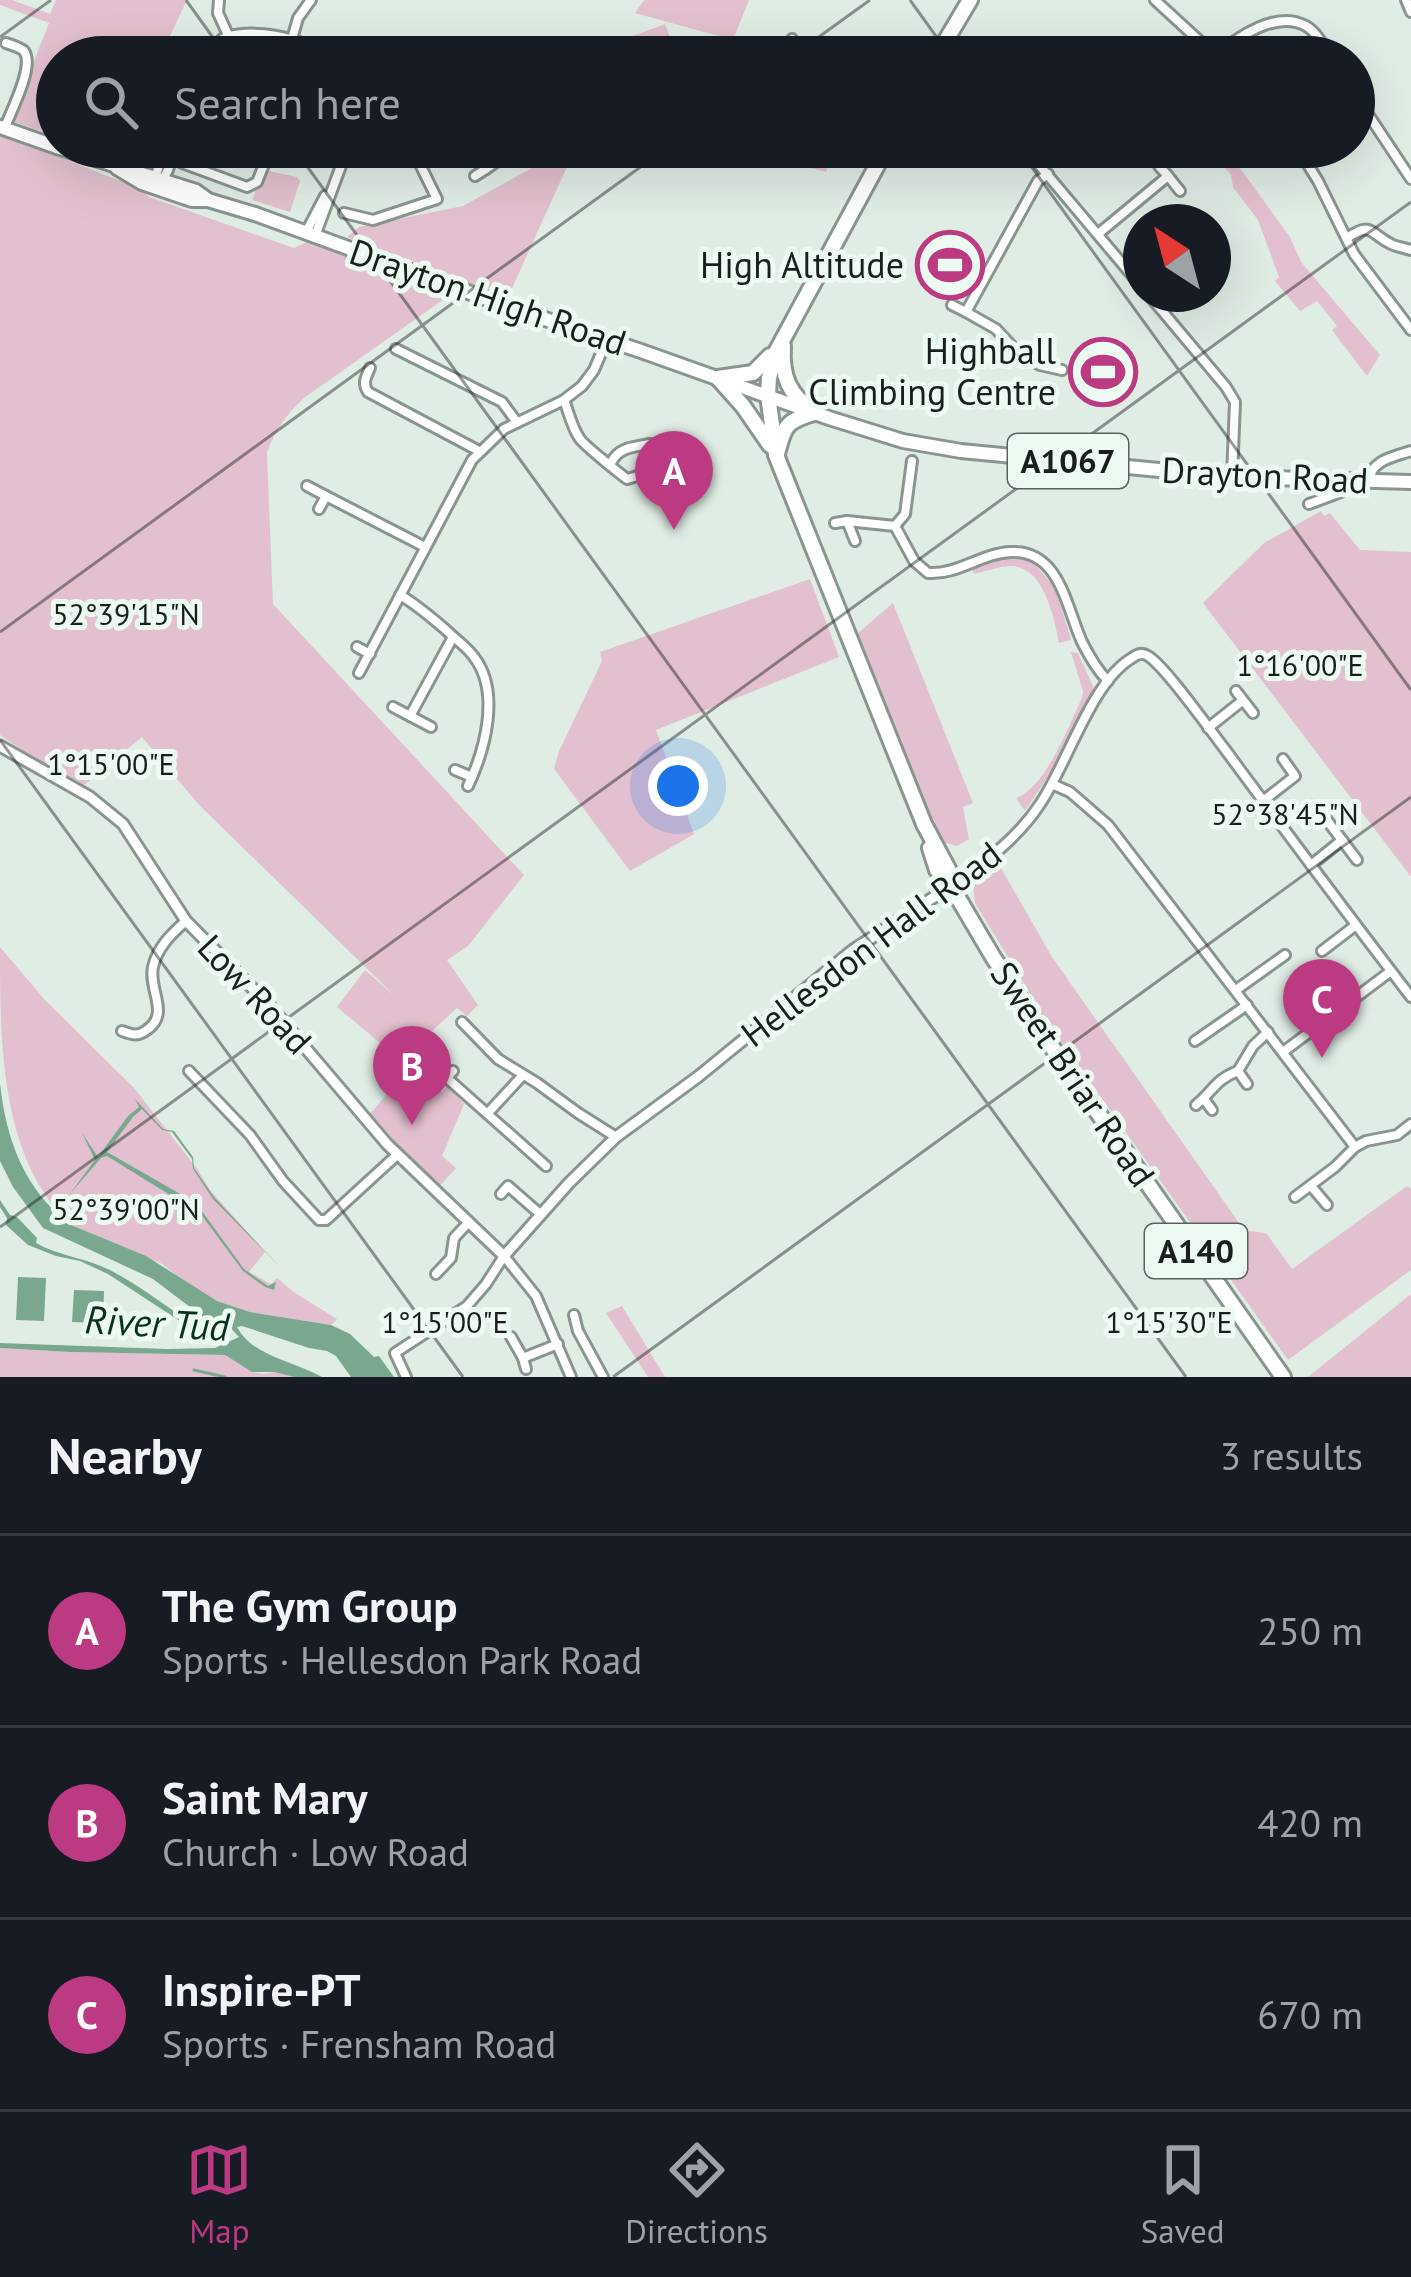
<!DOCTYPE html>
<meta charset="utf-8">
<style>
:root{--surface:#171b24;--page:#242831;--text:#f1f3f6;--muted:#9ea1a6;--line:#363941;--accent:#bc3a82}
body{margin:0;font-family:"PT Sans",sans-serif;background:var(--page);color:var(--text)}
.compass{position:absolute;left:1123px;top:204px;width:108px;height:108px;border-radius:50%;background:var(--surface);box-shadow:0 12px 48px #0002;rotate:324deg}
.you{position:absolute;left:678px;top:786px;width:42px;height:42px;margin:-30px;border:9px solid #fff;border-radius:50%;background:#1a73e8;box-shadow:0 0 0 18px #1a73e833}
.badge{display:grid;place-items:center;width:78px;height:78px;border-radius:50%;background:var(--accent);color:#fff;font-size:39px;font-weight:700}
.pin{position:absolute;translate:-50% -99px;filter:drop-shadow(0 3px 6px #0008)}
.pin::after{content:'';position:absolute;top:63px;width:42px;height:36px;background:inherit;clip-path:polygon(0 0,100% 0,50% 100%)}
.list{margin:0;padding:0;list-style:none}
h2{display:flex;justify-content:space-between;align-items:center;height:156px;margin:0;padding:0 48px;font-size:51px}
h2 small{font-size:39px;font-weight:400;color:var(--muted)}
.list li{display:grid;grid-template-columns:78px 1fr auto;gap:36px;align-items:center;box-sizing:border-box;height:192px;padding:0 48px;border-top:3px solid var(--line)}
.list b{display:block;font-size:45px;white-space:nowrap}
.list p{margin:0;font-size:39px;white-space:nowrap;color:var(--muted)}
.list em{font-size:39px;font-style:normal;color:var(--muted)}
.icon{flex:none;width:66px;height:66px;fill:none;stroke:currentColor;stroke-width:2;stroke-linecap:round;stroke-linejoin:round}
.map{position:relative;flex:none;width:1411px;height:1377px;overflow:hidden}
.search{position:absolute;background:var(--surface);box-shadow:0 12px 48px #0002;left:36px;right:36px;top:36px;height:132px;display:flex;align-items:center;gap:30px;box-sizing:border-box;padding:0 42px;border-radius:66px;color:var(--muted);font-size:45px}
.sheet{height:732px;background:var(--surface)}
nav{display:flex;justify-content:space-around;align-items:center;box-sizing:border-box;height:168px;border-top:3px solid var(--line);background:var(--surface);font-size:33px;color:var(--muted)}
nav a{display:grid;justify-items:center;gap:6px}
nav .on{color:var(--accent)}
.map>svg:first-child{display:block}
.green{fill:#e3c0cf}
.water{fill:#7aa88f}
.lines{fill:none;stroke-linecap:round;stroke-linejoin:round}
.stream{stroke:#7aa88f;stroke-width:3}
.minor-casing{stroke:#89958e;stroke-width:14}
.tertiary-casing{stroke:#89958e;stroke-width:15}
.primary-casing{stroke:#89958e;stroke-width:18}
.trunk-casing{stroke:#89958e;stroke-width:20}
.minor{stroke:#fff;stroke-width:8}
.tertiary{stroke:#fff;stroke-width:9}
.primary{stroke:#fff;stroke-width:12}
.trunk{stroke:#fff;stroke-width:14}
.ticks{fill:none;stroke:#1a1f1c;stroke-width:3;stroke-opacity:0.45}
.labels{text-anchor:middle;stroke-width:10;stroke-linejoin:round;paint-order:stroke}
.shield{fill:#edfaf2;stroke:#59615c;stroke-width:3}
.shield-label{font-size:33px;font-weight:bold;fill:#1a1f1c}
.poi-label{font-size:36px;fill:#1a1f1c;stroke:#edfaf2;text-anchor:end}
.street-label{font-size:36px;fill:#1a1f1c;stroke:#edfaf2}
.water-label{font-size:39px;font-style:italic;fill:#09311f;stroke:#edfaf2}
.ticks-label{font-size:30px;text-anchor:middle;fill:#1a1f1c;stroke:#edfaf2;stroke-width:10;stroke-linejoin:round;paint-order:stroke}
</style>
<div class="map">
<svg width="1411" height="1377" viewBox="0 0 1411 1377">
<rect width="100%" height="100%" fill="#e0ede5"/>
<g class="green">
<path d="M0 0H12L50 14 56 0H187L160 57H57V137L15 122 13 115 49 23 0 5Z"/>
<path d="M644 0H749L733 40 635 13Z"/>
<path d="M665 24 678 57H637L630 37Z"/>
<path d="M0 133 140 189 149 197 294 248 309 241 454 292 304 398C286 415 275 430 267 453L273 604 524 875 468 946 447 960 478 1005 467 1016 457 1008 431 1032 432 1035 404 1063 337 1007 365 970 396 997 199 805 142 737 84 785 38 761 0 735Z"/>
<path d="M545 147H576L508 297 347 237 359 227 463 206 530 169Z"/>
<path d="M755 147H832L826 172 753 154Z"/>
<path d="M1207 147H1217L1242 171 1290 237 1301 262 1380 355 1367 376 1332 330 1337 326 1317 301 1300 311 1275 281 1279 277 1258 220 1233 187 1231 175Z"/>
<path d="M269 171 297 177 300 181 290 212 252 200 261 176Z"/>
<path d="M1321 511 1324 516 1330 513 1360 550 1411 552V877L1203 603 1264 543Z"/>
<path d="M1012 556 1031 560 1056 589 1071 640 1059 643C1054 617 1044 568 1012 566 1000 566 986 571 974 574L972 569 997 558Z"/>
<path d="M810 579 839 657 656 730 694 834 630 871 554 769 559 751 602 661 600 652Z"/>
<path d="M893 603 973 803 963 807 969 839 957 846 938 841 857 634Z"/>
<path d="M1071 652 1078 653 1095 691 1061 757 1025 811 1016 798C1046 787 1068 727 1082 698L1083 691Z"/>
<path d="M998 863 1052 957 1244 1230 1266 1233 1292 1269 1407 1186 1411 1189V1270L1288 1360 1048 1023 975 903 973 884Z"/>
<path d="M0 947 45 1000 134 1088 198 1170 210 1190 265 1252 249 1272 271 1284 277 1278 295 1293 337 1319 331 1325 250 1312 217 1301 193 1288 162 1264 71 1225C0 1159 0 1043 0 947Z"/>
<path d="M409 1069 442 1092 448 1086 464 1104 442 1156 456 1168 438 1188 389 1141 368 1116Z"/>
<path d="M1411 1294V1377H1308Z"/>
<path d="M622 1306 665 1377H648L606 1313Z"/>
<path d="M0 1348 69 1352 225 1355 252 1372 264 1374 274 1372 294 1377H0Z"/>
</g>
<g class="water">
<path d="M0 1083C6 1139 24 1190 71 1225L146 1256 217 1301 250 1312 331 1325 350 1334 374 1357 379 1356 394 1377H351L336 1356 327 1351 309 1348 242 1326 237 1327C252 1356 293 1361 322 1377H294L274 1372H252L225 1355 70 1352 0 1348V1343L167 1349 215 1348 239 1337 229 1326 207 1320 153 1279 43 1228 13 1187 0 1161Z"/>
<path d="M135 1099 163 1129 174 1131 193 1157 194 1168 214 1197 281 1268 213 1199 193 1169 192 1159 172 1132 162 1130 142 1109 133 1117 107 1152 196 1203 244 1269 268 1286 276 1282 274 1290 265 1287 243 1271 194 1205 170 1195 107 1156 101 1158 69 1195 95 1160 82 1133 98 1157 128 1116 139 1107Z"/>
<path d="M0 1200 10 1215 17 1217 37 1238 36 1243C59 1256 86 1258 110 1270 139 1285 166 1306 192 1324V1329L108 1274 80 1261 56 1256 28 1245 6 1225 7 1218 0 1207Z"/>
<path d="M18 1277 46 1278 44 1321 16 1320Z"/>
<path d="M74 1290 104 1291 103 1323 72 1322Z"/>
</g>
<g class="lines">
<path class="stream" d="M194 1370 225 1377"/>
<g class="minor-casing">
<g id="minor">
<path d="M219 0 218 13 228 35"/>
<path d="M1155 0 1217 57"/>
<path d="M1406 0 1411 12"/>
<path d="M292 39 298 18 311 0"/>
<path d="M792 39 797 49 813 57"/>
<path d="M453 55 455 57"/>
<path d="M210 57 222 39C246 27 305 36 323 57"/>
<path d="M461 57 469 52 496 57"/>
<path d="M1217 57C1236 36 1278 10 1306 26 1317 32 1324 47 1330 57"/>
<path d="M1354 93 1411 179"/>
<path d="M5 127C11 111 35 66 24 51 21 48 9 44 6 43"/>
<path d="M348 147 395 160 420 147"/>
<path d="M473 147 486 169 496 162"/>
<path d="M1024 147 1141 286"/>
<path d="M1297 147 1318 181 1354 254 1411 330"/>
<path d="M182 163 247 187 257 182 271 147"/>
<path d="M475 176 486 169"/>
<path d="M1168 176 1180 191"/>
<path d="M154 180 159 166 172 147"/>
<path d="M161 183 168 170 175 147"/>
<path d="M344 213 373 220 437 199 413 150"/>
<path d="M306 232 325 196"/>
<path d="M1098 234 1168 176 1159 166"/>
<path d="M315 236 348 147"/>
<path d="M1347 238C1372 221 1369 233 1391 244 1394 246 1408 249 1411 250"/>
<path d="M1148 294 1226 387 1235 402 1232 477"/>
<path d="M952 305 966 312 1038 181 1048 174"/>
<path d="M966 312 996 329 1019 354 1040 365 1062 370"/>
<path d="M396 349 502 402 516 421"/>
<path d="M370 368C366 377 362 383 368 392L479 451"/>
<path d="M564 400C569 413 572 428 580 439 585 446 619 473 627 479L659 470"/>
<path d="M611 463C618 447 634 447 650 444"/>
<path d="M1369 480C1372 460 1393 457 1411 451"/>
<path d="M307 486 326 496"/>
<path d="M1309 504 1341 492 1346 480"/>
<path d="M319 509 326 496 425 547"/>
<path d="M847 521 855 541"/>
<path d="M835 523 847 521 895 526 905 514 912 461"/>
<path d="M895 526 914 561 928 573C958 575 982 553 1011 552 1060 550 1066 607 1082 642 1089 656 1097 670 1108 681"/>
<path d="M400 595C417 605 431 617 446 630 455 639 467 647 474 657 501 692 485 750 468 786"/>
<path d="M357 647 370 654"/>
<path d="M359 673 472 460 504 429 564 400 582 386 594 370 607 339"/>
<path d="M1236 691 1253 713"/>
<path d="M393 707 410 716"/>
<path d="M431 727 410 716 453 637"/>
<path d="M1208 728 1242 701"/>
<path d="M455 770 472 777"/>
<path d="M1052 784 1070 792 1108 825 1355 1147"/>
<path d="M1263 801 1295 776 1283 759"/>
<path d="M1323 815 1357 860"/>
<path d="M1311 865 1342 840"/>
<path d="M953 885C985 862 1018 838 1040 804 1067 765 1091 682 1132 658 1137 654 1142 652 1148 656 1165 666 1210 730 1224 748 1286 832 1348 915 1411 997"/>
<path d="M1322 951 1356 925"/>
<path d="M1236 990 1285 955"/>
<path d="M462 1022 498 1059 537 1083 578 1113 616 1137"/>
<path d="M122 1031C133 1035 138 1037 148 1029 170 1013 148 989 153 967 157 948 171 934 186 921"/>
<path d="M1195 1041 1247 1005"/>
<path d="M1283 1052 1391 971"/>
<path d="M189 1071 250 1135 283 1181 319 1220H326L397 1155"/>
<path d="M453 1071 447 1078 546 1166"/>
<path d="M1247 1084 1238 1071 1253 1046 1268 1032"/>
<path d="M1204 1099 1212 1110"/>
<path d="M1196 1105C1213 1091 1216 1079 1238 1071"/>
<path d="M488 1113 523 1075"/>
<path d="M1311 1186 1327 1205"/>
<path d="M501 1194 508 1186 540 1214"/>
<path d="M1295 1197 1335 1167 1355 1147 1366 1141 1397 1135 1411 1124"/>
<path d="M436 1274 451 1258 454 1238 469 1222"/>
<path d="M574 1315 578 1331 603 1377"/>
<path d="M511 1337 523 1358"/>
<path d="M526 1369 523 1358 558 1344"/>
<path d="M406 1377 395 1353 467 1306 486 1284 504 1256 536 1296 571 1377"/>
</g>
</g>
<g class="tertiary-casing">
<path id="tertiary" d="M0 746 90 797 123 824 186 921 269 1005 387 1144 504 1256 569 1183 616 1137 699 1076 853 950 951 886"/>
</g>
<g class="primary-casing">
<g id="primary">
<path d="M0 127 57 147"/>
<path d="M57 147 196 191 207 199"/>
<path d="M117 168 142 183 192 200H208L255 214 512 308 641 351 829 418 903 441 961 451 1232 477 1411 482"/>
</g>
</g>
<g class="trunk-casing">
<g id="trunk">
<path d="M936 57 970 0"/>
<path d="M887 147 775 354 769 378 768 395 776 455 924 824 948 869 951 886"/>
<path d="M783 346C781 377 789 394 814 413"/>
<path d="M718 378 743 406 770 445"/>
<path d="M718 378 753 373 770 356"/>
<path d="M777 454C784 426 786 421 814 413"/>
<path d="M930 848 937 870 951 886 993 957 1054 1050 1283 1377"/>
</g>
</g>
<use href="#minor" class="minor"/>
<use href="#tertiary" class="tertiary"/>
<use href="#primary" class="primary"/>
<use href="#trunk" class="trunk"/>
</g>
<path class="ticks" d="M186 0 227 57M910 0 951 57M0 37 51 0M791 57 870 0M293 147 1186 1377M1017 147 1411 690M0 632 668 147M0 740 463 1377M0 1227 1411 202M613 1377 1411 797"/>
<defs>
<g id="stadium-ring" transform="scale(3.45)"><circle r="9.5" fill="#edfaf2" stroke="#bc3a82" stroke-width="1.5"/><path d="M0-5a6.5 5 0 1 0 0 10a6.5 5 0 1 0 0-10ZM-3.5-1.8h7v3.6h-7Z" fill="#bc3a82"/></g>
</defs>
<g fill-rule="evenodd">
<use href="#stadium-ring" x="950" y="265"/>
<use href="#stadium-ring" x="1103" y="372"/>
</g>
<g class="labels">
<g class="shield">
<rect x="1008" y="434" width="120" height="54" rx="9"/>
<rect x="1145" y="1224" width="102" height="54" rx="9"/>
</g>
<g class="shield-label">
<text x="1068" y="473">A1067</text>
<text x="1196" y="1263">A140</text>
</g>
<g class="poi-label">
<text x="904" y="278">High Altitude</text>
<text x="1056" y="364">Highball<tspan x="1056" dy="41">Climbing Centre</tspan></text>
</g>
<g class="street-label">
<text transform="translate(488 297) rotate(19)" y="13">Drayton High Road</text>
<text transform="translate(1265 475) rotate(3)" y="13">Drayton Road</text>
<text transform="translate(871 944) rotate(-37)" y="13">Hellesdon Hall Road</text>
<text transform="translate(255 994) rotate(47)" y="13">Low Road</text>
<text transform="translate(1073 1074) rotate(56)" y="13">Sweet Briar Road</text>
</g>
<g class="water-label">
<text transform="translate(157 1323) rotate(3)" y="14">River Tud</text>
</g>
</g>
<g class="ticks-label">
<text x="126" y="625">52°39'15"N</text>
<text x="1300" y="676">1°16'00"E</text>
<text x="111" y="775">1°15'00"E</text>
<text x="1285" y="825">52°38'45"N</text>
<text x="126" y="1220">52°39'00"N</text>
<text x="445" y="1333">1°15'00"E</text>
<text x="1169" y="1333">1°15'30"E</text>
</g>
</svg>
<svg class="compass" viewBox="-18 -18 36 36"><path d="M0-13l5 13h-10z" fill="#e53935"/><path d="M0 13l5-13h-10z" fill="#9ea1a6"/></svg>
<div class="you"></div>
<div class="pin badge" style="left:674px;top:530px">A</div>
<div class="pin badge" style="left:412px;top:1125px">B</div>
<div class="pin badge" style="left:1322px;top:1058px">C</div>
<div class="search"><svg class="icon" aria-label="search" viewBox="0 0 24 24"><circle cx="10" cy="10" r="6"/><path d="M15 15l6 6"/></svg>Search here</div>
</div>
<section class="sheet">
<h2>Nearby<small>3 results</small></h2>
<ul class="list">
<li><span class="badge">A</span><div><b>The Gym Group</b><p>Sports · Hellesdon Park Road</p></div><em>250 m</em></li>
<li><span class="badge">B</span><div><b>Saint Mary</b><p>Church · Low Road</p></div><em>420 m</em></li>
<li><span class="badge">C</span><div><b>Inspire-PT</b><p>Sports · Frensham Road</p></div><em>670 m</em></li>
</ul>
</section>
<nav>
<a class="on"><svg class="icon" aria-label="map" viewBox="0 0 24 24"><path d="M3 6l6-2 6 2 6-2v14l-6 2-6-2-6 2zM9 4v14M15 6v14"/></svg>Map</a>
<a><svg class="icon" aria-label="directions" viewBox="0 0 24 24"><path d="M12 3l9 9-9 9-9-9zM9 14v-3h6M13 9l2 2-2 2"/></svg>Directions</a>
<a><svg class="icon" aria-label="saved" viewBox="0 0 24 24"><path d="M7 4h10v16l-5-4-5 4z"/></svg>Saved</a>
</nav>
